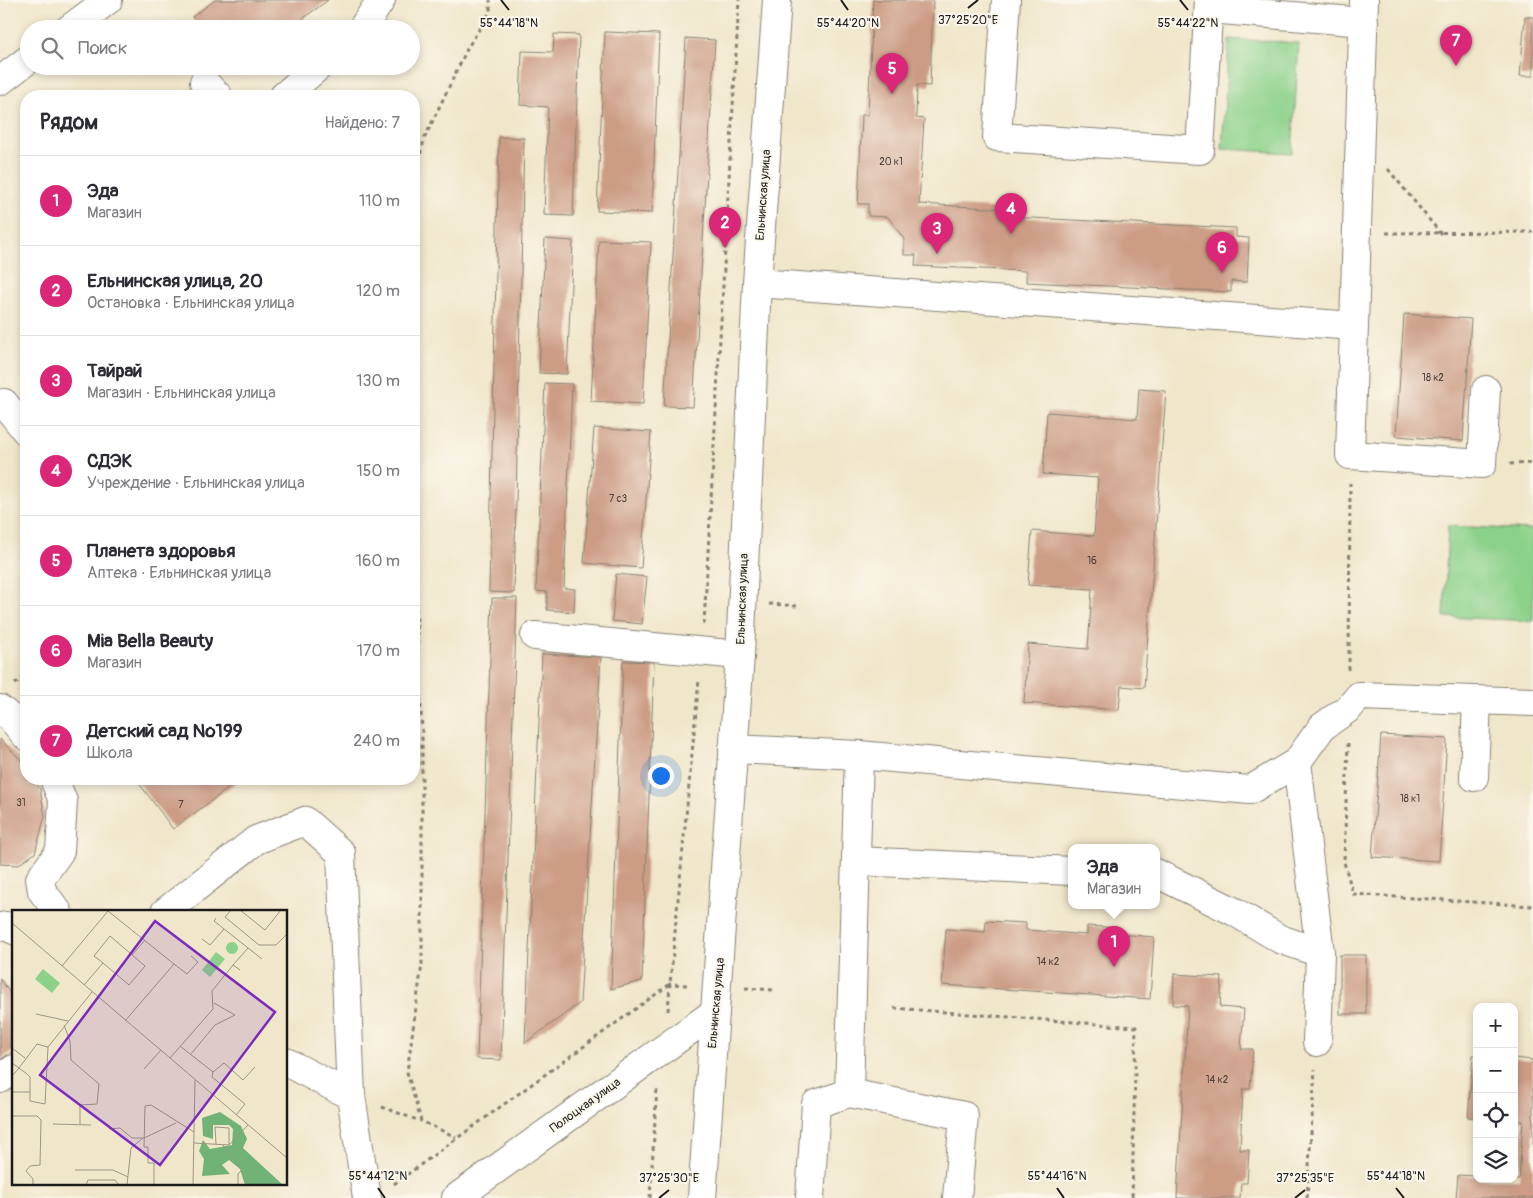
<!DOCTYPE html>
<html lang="ru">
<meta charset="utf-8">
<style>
:root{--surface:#fff;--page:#f7f7f7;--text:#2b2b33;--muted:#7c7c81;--line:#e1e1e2;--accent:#db2777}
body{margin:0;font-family:Pangolin,sans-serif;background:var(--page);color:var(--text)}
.controls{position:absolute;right:15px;bottom:15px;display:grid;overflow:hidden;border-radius:10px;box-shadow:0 2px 8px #0003}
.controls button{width:45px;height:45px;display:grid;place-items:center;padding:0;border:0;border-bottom:1px solid var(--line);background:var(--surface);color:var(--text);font:25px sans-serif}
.you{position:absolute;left:660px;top:775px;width:18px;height:18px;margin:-12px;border:4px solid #fff;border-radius:50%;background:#1a73e8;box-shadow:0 0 0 8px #1a73e833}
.badge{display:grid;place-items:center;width:32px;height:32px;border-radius:50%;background:var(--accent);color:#fff;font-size:16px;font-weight:700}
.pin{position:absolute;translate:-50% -41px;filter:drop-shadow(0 1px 2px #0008)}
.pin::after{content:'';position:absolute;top:26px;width:18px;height:15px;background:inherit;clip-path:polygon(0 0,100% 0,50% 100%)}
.popup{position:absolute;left:1068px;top:844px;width:92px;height:65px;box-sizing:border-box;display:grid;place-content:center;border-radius:10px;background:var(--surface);filter:drop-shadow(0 1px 4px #0005);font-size:16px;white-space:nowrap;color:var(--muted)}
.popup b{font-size:19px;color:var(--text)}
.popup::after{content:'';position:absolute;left:50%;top:100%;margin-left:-10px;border:10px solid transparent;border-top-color:var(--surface)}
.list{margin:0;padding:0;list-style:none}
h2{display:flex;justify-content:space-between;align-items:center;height:65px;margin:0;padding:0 20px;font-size:21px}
h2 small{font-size:16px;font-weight:400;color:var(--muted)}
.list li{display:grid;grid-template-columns:32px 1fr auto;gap:15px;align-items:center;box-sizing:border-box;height:90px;padding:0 20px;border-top:1px solid var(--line)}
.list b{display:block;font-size:19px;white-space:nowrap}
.list p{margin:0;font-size:16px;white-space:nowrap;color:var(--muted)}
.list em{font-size:16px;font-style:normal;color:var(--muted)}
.icon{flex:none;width:28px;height:28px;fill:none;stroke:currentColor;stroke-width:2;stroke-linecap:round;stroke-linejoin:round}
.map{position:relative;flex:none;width:1533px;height:1198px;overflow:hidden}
.search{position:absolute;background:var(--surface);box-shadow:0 2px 8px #0003;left:20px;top:20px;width:400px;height:55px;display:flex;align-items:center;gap:12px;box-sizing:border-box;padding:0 18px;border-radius:28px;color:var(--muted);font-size:19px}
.panel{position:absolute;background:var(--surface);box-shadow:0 2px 8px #0003;left:20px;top:90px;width:400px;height:695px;border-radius:20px}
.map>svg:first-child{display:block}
.green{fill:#8cd18a;stroke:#547653}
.building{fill:#cc9c85}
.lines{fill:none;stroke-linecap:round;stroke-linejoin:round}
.minor-casing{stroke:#868173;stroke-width:30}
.path{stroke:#868173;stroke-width:3;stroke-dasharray:4 4;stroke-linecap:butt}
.minor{stroke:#fff;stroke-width:28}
.ticks{fill:none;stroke:#1c1c1c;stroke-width:2}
.labels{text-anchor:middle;stroke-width:4;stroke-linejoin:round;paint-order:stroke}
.number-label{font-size:10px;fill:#483c36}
.street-label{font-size:12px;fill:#1c1c1c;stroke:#fbf7ec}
.inset-road{fill:none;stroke:#9b9584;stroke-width:1}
.view{fill:#7b2cbf;fill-opacity:0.15;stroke:#7b2cbf;stroke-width:2.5}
.inset-edge{fill:none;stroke:#1c1c1c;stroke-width:2.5}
.ticks-label{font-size:12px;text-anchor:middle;fill:#1c1c1c;stroke:#fbf7ec;stroke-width:4;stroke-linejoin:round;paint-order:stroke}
</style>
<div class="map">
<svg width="1533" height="1198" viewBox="0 0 1533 1198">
<rect width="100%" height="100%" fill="#fbf7ec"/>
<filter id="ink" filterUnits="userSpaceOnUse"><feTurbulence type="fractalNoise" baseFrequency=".02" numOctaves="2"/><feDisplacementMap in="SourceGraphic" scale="10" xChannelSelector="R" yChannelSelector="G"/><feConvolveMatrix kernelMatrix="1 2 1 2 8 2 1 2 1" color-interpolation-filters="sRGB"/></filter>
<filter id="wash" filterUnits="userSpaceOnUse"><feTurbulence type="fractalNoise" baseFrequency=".0096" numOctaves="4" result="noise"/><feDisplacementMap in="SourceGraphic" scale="20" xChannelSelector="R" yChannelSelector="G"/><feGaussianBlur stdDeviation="1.12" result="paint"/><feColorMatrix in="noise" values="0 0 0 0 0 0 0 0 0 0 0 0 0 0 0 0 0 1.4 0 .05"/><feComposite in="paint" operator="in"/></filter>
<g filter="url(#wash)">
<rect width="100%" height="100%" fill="#f0e6ca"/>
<g class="green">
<path d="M1229 39 1299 43 1292 153 1222 149Z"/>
<path d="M1448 526 1533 530V621L1444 617Z"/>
</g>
<g id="blocks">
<g class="building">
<path d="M215 0H328L289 29H201L192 17Z"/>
<path d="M873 0H933L930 86 917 85 916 118 924 119 919 204 1010 209V217L1236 228V237L1249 238 1247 282 1231 281V292L1026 282V271L915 266 916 255H904V239L888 217 868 216V204H858L862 115H868Z"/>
<path d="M1525 17H1533V76H1520Z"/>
<path d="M605 32 659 34 652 213 597 211Z"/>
<path d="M554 34 579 35 573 216 544 215 548 107 520 105 522 51 553 52Z"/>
<path d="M686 38 715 40 693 407 664 406Z"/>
<path d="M499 137 524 138 514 593 489 592Z"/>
<path d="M545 239 573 241 567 374 539 373Z"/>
<path d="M599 240 651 242 643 404 591 401Z"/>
<path d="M1404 314 1471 319 1463 441 1396 436Z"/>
<path d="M545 383 572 384 564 588 575 589 574 612 547 610V592L536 591Z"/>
<path d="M1139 389 1166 391 1144 688 1121 686 1119 710 1024 703 1028 644 1088 649 1092 589 1028 585 1032 531 1094 536 1098 478 1043 474 1047 412 1137 419Z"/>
<path d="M594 428 651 432 641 568 584 563Z"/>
<path d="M616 574 647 577 642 624 612 621Z"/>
<path d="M492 598H517L501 1060 477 1059Z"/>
<path d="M542 654 601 657 580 1003 525 1043Z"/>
<path d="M623 661 654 662 642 981 611 989Z"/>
<path d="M1381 735 1447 739 1439 861 1372 857Z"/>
<path d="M0 739 24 763 26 779H34L40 789 45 816 35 853 18 865 0 864Z"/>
<path d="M136 779H241L173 829Z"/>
<path d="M986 921 1026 923V930L1087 935V926L1105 927 1120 928V934L1154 937 1150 999 942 985 946 929 985 932Z"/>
<rect x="1340" y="955" width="26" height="59"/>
<path d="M1174 974 1222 977 1220 1007 1244 1009 1241 1049H1253L1250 1089H1243L1240 1150H1249L1247 1183H1241L1240 1198H1177L1188 1006 1173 1005Z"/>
<path d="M0 979 14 998V1050L0 1060Z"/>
<path d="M1473 1055H1477V1118L1468 1117Z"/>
<path d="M1514 1058 1533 1060V1198H1456L1458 1175 1477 1176V1179H1519L1523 1121H1514Z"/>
</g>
</g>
</g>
<g filter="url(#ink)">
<use href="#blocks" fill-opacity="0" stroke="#868173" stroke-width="1"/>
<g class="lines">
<g class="minor-casing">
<g id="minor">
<path d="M1006 0 997 137 1200 150 1209 0"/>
<path d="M1209 9 1364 22"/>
<path d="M69 29 108 0"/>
<path d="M362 29 381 0"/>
<path d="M0 81 29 59"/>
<path d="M204 82 218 96"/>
<path d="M284 96 319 66"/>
<path d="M757 283 1354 326 1364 0"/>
<path d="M1354 326 1350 455 1482 464 1486 390"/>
<path d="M0 405 4 403 26 431"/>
<path d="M535 636 740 655"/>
<path d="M0 709 11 718 26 736"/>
<path d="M733 749 859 755 1250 790 1297 762 1322 727 1349 708 1359 696 1533 702"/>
<path d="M1474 777 1477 700"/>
<path d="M54 779 63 801 60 851 40 879 42 891 58 912"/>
<path d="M856 861 1072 871"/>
<path d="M1156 873 1235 912 1280 939 1320 953 1297 762"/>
<path d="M165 912 256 840 305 821 341 853 351 1096 367 1198"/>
<path d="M0 927 6 926 14 930"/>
<path d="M1317 1042 1320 953"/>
<path d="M286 1062 351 1096"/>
<path d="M0 1079 14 1069"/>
<path d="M849 1093 859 755"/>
<path d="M456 1198 715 1012"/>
<path d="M702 1198 740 655 757 283 777 0"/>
<path d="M810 1198 816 1104 849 1093 964 1116 957 1198"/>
</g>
</g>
<g class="path">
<path d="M1388 169 1441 234"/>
<path d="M414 177 425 137 468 47 490 12V0"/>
<path d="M1386 233 1533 232"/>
<path d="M1510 464 1533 463"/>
<path d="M414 561 422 732V964L407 1072 421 1121 456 1137"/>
<path d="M769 604 798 606"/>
<path d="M704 624 739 0"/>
<path d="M1349 670 1350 483"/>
<path d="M15 684 26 675"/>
<path d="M1348 743 1344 862 1353 894 1533 906"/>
<path d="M745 988 774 990"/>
<path d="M894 1008 1136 1027 1132 1198"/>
<path d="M668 1011 670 984 689 985"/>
<path d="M382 1107 420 1121"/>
<path d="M394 1184 670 984 699 680"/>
<path d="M650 1198 657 1089"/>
<path d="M1307 1198 1315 1069"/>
</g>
<use href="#minor" class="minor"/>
</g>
</g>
<path class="ticks" d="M501 0 509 10M841 0 848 10M1180 0 1188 10M968 8 978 0M378 1188 385 1198M1057 1188 1064 1198M1396 1188 1404 1198M659 1198 669 1190M1295 1198 1305 1190"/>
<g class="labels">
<g class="number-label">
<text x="891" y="165">20 к1</text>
<text x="1433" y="381">18 к2</text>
<text x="618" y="502">7 с3</text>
<text x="1092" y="564">16</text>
<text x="1410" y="802">18 к1</text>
<text x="21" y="806">31</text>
<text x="181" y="808">7</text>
<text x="1048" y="965">14 к2</text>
<text x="1217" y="1083">14 к2</text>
</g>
<g class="street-label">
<text transform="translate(763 195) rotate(-86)" y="4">Ельнинская улица</text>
<text transform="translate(742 599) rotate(-88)" y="4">Ельнинская улица</text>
<text transform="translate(716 1003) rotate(-85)" y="4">Ельнинская улица</text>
<text transform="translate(585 1105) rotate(-36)" y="4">Полоцкая улица</text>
</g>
</g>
<g transform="translate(12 910)">
<rect width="275" height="275" fill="#f0e6ca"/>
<path d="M214 38a6 6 0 1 1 12 0a6 6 0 1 1-12 0ZM204 42 213 49 198 67 190 60ZM31 59 48 73 40 83 23 69Z" fill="#8cd18a"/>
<path d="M208 202 229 216 235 229 231 238 271 275H233L228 259 217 250 210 255 218 264 190 266 192 249 187 241 191 230 198 239 220 235 221 219 217 215H201V229L191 226 190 208Z" fill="#71b376"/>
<path class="inset-road" d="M219 0 213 7 247 35H264L275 24M228 0 253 20 269 0M204 8 202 11 250 49M0 13 275 248M190 29 198 35 212 19M120 45 133 30M162 54 175 64 186 52 179 46M50 56 96 1 162 54 113 111M228 60 221 55 236 38M72 75 91 53 82 46 98 26 133 56 117 75 91 53M24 104 56 111M52 115 58 131 59 150 87 174 85 194 68 195V214M168 136 201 162M0 138 13 148M179 144 203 115 223 105 202 93M158 148 201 99 200 81 221 55M0 153 7 158 25 134 36 137 80 82M132 159 149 140M0 166 7 158 15 164 18 167V191L33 194 36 137M0 182H18M224 205 233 194 200 167 201 162 212 153 231 170 243 157M0 206H25L29 210 28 255 18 256 14 261 21 269V275M41 214 79 215M97 219 108 218 120 228H132L164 213M182 233 217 235 236 215M204 234 203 217 217 218V235M211 235 230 260 226 264V275M63 260H101L116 267M74 275 76 270H103L107 275M115 275 119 238 131 228M142 275V253H136V237H132L133 196 139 195 182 222M181 275 183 170"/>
<path class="view" d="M143 11 263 102 148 255 28 165Z"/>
<rect width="275" height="275" class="inset-edge"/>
</g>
<g class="ticks-label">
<text x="968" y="24">37°25'20"E</text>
<text x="509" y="27">55°44'18"N</text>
<text x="848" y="27">55°44'20"N</text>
<text x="1188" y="27">55°44'22"N</text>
<text x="378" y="1180">55°44'12"N</text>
<text x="1057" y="1180">55°44'16"N</text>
<text x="1396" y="1180">55°44'18"N</text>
<text x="669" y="1182">37°25'30"E</text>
<text x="1305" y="1182">37°25'35"E</text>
</g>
</svg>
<div class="controls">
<button>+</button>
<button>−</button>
<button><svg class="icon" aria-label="locate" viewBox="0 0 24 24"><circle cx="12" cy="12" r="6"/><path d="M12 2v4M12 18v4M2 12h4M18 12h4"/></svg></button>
<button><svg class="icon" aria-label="layers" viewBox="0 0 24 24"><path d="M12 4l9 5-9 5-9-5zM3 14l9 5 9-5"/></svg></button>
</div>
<div class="you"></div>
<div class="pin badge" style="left:1114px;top:967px">1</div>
<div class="popup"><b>Эда</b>Магазин</div>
<div class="pin badge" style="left:725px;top:248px">2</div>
<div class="pin badge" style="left:937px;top:254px">3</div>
<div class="pin badge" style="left:1011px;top:234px">4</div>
<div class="pin badge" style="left:892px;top:94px">5</div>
<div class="pin badge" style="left:1222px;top:273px">6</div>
<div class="pin badge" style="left:1456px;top:66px">7</div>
<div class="search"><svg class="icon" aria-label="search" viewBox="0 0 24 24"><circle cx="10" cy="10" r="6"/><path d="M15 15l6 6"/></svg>Поиск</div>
<section class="panel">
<h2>Рядом<small>Найдено: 7</small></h2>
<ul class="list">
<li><span class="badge">1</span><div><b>Эда</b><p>Магазин</p></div><em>110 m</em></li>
<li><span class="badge">2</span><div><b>Ельнинская улица, 20</b><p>Остановка · Ельнинская улица</p></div><em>120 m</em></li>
<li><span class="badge">3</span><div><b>Тайрай</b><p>Магазин · Ельнинская улица</p></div><em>130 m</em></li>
<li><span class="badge">4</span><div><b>СДЭК</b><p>Учреждение · Ельнинская улица</p></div><em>150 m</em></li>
<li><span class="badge">5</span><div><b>Планета здоровья</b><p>Аптека · Ельнинская улица</p></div><em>160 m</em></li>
<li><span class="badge">6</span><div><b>Mia Bella Beauty</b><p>Магазин</p></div><em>170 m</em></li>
<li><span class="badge">7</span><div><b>Детский сад №199</b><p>Школа</p></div><em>240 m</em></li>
</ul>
</section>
</div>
